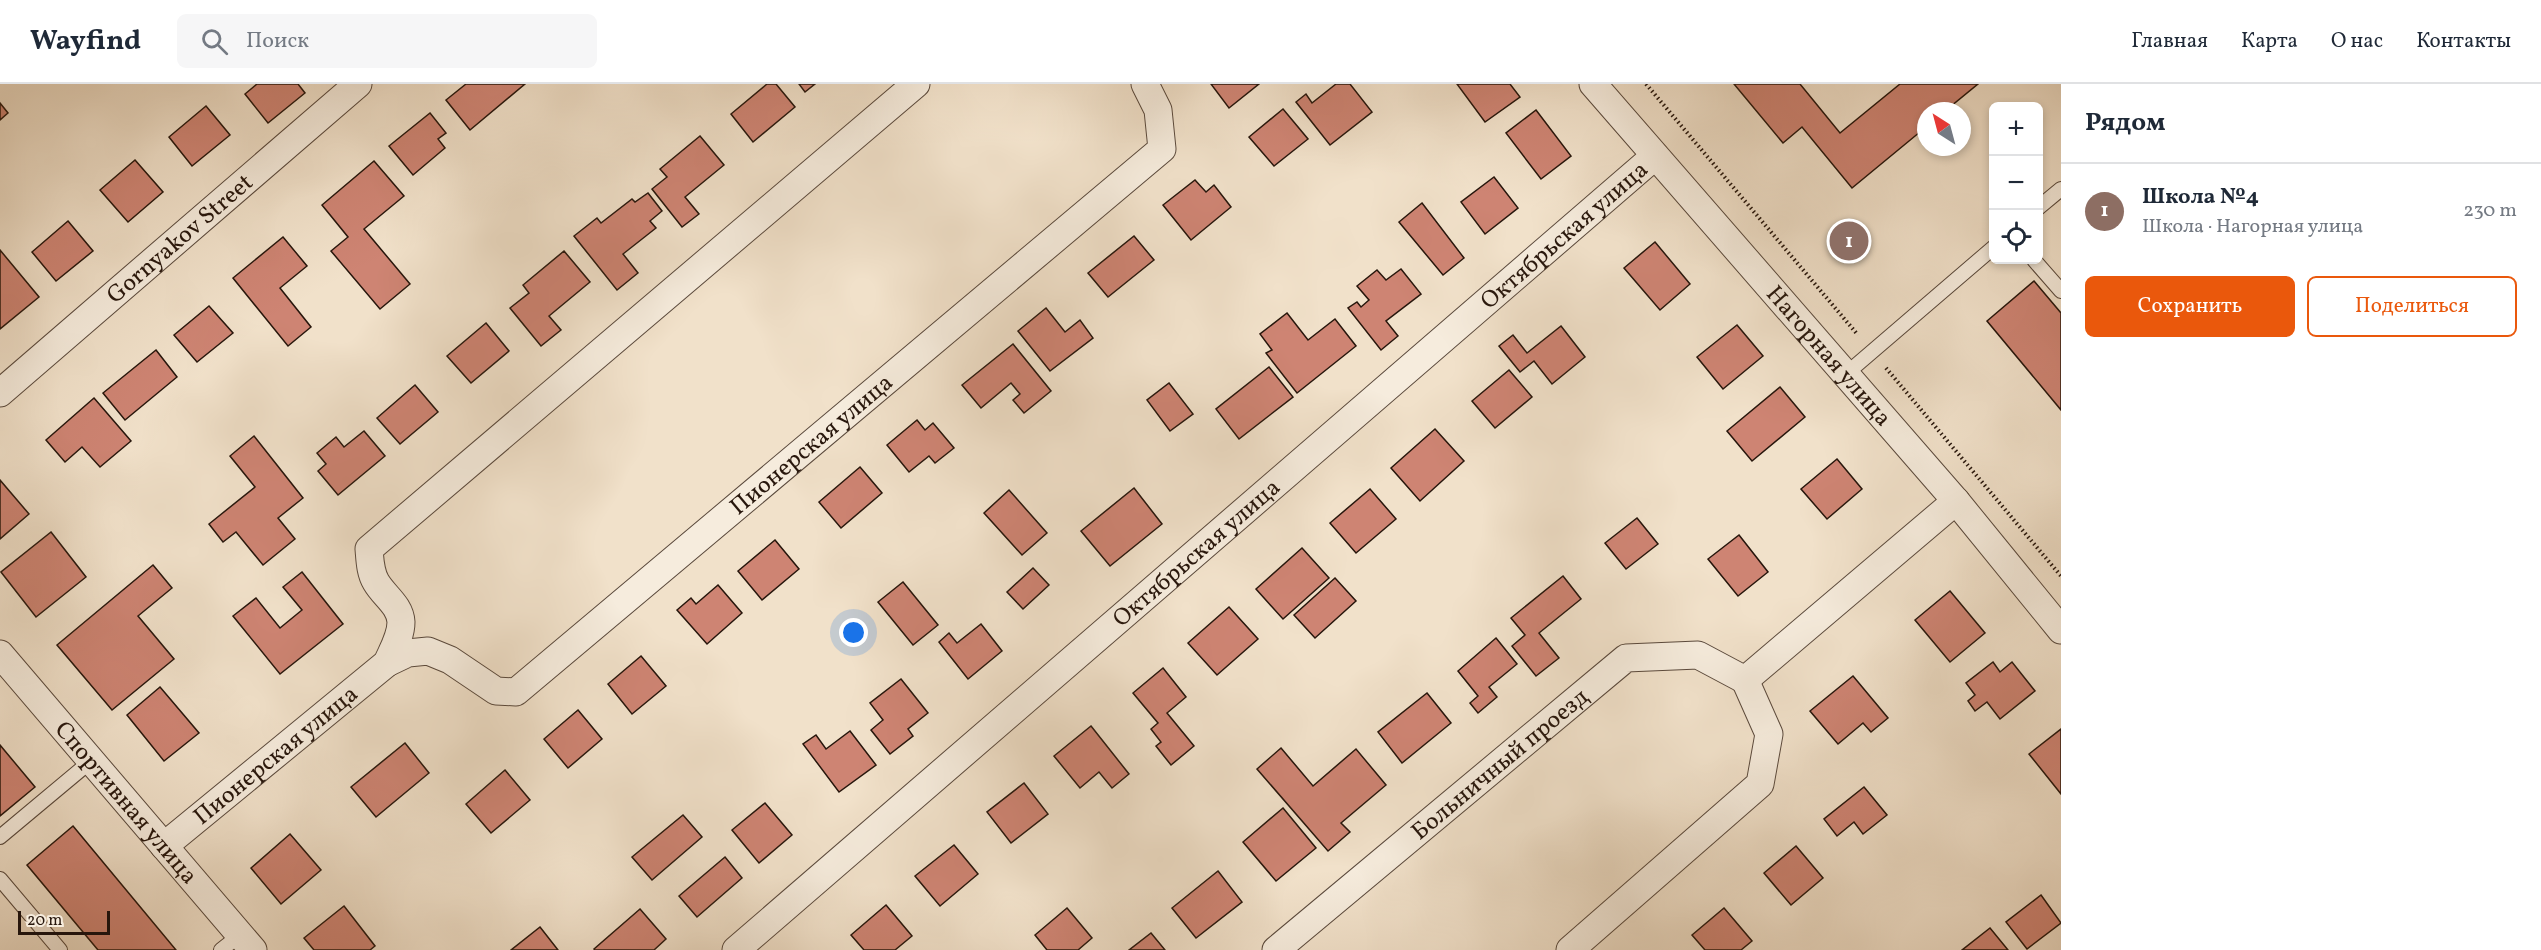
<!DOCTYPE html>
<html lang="ru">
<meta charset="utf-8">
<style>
:root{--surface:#fff;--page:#f6f6f7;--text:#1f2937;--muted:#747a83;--line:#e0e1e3;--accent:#ea580c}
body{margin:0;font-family:Vollkorn,serif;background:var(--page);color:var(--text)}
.controls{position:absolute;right:18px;top:18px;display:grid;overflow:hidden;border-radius:9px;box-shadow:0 3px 9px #0003}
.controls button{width:54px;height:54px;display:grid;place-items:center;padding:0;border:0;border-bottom:2px solid var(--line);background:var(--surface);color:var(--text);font:30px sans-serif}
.compass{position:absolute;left:1917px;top:18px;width:54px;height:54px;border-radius:50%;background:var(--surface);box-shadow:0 3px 9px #0003;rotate:324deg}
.scale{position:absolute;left:18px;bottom:15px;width:92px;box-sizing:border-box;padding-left:6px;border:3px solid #27160c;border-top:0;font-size:16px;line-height:21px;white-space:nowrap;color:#27160c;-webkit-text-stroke:4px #f6ecdd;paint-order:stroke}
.you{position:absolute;left:854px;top:549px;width:21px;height:21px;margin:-15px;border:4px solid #fff;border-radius:50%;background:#1a73e8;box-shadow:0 0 0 9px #1a73e833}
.badge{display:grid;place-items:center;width:39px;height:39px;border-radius:50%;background:var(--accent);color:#fff;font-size:20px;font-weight:700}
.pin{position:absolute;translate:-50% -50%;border:3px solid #fff;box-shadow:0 2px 6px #0006}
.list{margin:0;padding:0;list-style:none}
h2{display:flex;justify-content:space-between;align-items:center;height:78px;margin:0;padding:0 24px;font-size:26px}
h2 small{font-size:20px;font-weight:400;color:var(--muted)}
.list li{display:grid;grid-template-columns:39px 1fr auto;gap:18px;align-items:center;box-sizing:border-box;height:96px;padding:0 24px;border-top:2px solid var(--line)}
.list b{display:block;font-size:22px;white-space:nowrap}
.list p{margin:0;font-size:20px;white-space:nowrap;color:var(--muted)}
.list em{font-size:20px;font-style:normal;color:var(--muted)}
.actions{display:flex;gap:12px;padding:18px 24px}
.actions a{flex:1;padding:14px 0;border:2px solid var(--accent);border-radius:9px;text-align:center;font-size:21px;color:var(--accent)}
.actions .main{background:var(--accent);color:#fff}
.icon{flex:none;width:33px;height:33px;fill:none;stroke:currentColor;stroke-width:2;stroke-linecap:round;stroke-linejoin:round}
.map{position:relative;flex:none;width:2061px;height:866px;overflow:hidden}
header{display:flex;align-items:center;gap:36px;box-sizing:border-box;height:84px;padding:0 30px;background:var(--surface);border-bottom:2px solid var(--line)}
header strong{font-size:28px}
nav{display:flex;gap:33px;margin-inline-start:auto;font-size:21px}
.search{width:420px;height:54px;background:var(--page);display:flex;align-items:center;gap:15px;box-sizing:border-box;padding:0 21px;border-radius:9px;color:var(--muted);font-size:22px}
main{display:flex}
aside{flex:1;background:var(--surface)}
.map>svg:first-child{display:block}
.building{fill:#ce8473;stroke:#27160c;stroke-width:1.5}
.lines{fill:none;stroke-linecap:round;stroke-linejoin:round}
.service-casing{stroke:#5a493c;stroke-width:16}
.minor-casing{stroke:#5a493c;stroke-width:29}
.path{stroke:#27160c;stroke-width:4;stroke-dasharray:1.5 3;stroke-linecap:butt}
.service{stroke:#f6ecdd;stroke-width:14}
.minor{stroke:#f6ecdd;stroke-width:27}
.labels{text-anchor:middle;stroke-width:5;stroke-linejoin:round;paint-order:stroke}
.street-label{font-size:24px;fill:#27160c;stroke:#f6ecdd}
</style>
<header>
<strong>Wayfind</strong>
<div class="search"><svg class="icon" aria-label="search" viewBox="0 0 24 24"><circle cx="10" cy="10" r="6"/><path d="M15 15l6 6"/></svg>Поиск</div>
<nav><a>Главная</a><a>Карта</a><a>О нас</a><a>Контакты</a></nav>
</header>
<main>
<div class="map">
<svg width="2061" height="866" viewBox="0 0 2061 866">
<rect width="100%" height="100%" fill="#f1e1ca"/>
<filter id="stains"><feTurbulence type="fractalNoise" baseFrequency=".00333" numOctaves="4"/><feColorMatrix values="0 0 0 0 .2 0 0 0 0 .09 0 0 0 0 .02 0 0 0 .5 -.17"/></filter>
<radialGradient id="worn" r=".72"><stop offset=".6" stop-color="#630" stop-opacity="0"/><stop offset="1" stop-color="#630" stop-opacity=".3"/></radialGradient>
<g class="building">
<path d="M257 0H298L305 9 268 39 245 10Z"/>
<path d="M466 0H525L470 46 446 16Z"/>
<path d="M767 0H776L795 23 753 58 731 30Z"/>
<path d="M799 0H815L805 8Z"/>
<path d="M1211 0H1259L1229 24Z"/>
<path d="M1336 0H1350L1372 28 1330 61 1296 18 1306 10 1312 19Z"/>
<path d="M1457 0H1510L1520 13 1485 38Z"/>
<path d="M1734 0H1800L1840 49 1900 0H1978L1945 27H1926V43L1852 104 1802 43 1783 59Z"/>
<path d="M0 19 8 29 0 36Z"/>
<path d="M206 22 230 51 192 82 169 53Z"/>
<path d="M1283 25 1308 55 1274 82 1249 53Z"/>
<path d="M1536 26 1571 72 1541 95 1506 49Z"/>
<path d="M430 29 446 49 438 55 445 64 413 91 389 62Z"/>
<path d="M700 52 724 81 685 113 699 130 682 143 652 105 667 93 660 85Z"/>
<path d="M135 76 163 108 128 138 100 106Z"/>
<path d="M374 77 404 112 364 145 410 200 380 225 331 167 348 153 322 121Z"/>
<path d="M1494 93 1518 124 1485 150 1461 118Z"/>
<path d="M1195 96 1206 108 1214 101 1231 123 1191 156 1163 121Z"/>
<path d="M648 109 662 127 650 137 656 144 623 170 638 189 617 206 574 152 597 134 601 139 632 115 635 118Z"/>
<path d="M1422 119 1464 174 1443 191 1399 138Z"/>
<path d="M68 137 93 167 56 197 32 168Z"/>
<path d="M1134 152 1154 176 1108 213 1088 189Z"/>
<path d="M283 153 307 182 280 204 311 243 288 262 233 194Z"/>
<path d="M1655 158 1690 200 1660 226 1624 184Z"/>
<path d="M0 166 39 213 0 245Z"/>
<path d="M564 167 590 198 549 232 561 246 541 262 510 224 529 209 523 201Z"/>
<path d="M1401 185 1421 210 1386 237 1398 252 1381 266 1348 224 1357 218 1361 223 1369 216 1357 202 1377 186 1386 196Z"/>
<path d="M2034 197 2061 229V326L1987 237Z"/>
<path d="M209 222 233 249 197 278 174 251Z"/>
<path d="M1046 224 1065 248 1080 236 1093 254 1050 287 1018 247Z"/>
<path d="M1287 229 1308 256 1335 235 1356 262 1297 309 1266 269 1272 266 1260 250Z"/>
<path d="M486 239 509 267 471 299 447 272Z"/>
<path d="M1737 241 1763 272 1723 305 1697 273Z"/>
<path d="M1561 242 1585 273 1552 300 1534 277 1520 288 1499 262 1513 251 1527 269Z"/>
<path d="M1013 260 1051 307 1024 329 1013 316 1020 310 1011 299 981 324 962 301Z"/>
<path d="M156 266 177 293 125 336 103 309Z"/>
<path d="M1269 283 1293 313 1239 355 1216 325Z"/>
<path d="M1509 286 1532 313 1495 344 1472 317Z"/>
<path d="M1169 299 1193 330 1170 347 1147 316Z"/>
<path d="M415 301 438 328 400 360 377 334Z"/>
<path d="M1780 303 1805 333 1752 377 1727 347Z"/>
<path d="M94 314 131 357 100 383 82 363 65 378 46 356Z"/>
<path d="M917 336 925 346 933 339 954 364 935 379 929 372 909 388 887 361Z"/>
<path d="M1435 345 1464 377 1420 417 1391 384Z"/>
<path d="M364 347 385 372 338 411 318 387 326 380 317 369 336 353 344 363Z"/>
<path d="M254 352 303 414 278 434 295 455 263 481 236 448 223 458 209 440 255 403 230 372Z"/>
<path d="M1837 375 1862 405 1827 435 1801 405Z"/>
<path d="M860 383 882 409 841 444 819 418Z"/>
<path d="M0 396 29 430 0 455Z"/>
<path d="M1134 404 1162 440 1110 482 1081 447Z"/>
<path d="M1370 405 1396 435 1356 469 1330 439Z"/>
<path d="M1009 406 1047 449 1022 471 984 429Z"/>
<path d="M1637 434 1658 460 1626 485 1605 459Z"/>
<path d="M51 448 86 493 36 533 1 488Z"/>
<path d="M1739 451 1768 488 1738 512 1708 475Z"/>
<path d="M775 456 799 485 762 516 738 487Z"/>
<path d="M1302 464 1329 494 1283 535 1256 505Z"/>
<path d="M153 481 172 504 138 532 174 575 112 626 57 561Z"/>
<path d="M1033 484 1049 501 1023 525 1007 508Z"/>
<path d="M302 488 343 540 280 590 233 532 256 514 280 544 302 526 283 503Z"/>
<path d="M1563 492 1581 515 1539 549 1559 574 1536 592 1512 562 1525 551 1511 534Z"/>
<path d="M1335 494 1356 517 1315 554 1294 531Z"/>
<path d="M903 498 938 541 913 561 878 518Z"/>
<path d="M718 501 742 529 707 560 677 526 691 514 696 520Z"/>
<path d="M1950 507 1985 549 1950 578 1915 536Z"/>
<path d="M1229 523 1258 555 1217 591 1188 559Z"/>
<path d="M981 540 1002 567 968 595 939 558 949 549 957 559Z"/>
<path d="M1496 554 1517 580 1489 603 1497 613 1478 629 1470 619 1478 612 1458 587Z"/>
<path d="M641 572 666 602 632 630 608 600Z"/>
<path d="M1993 578 2000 588 2012 578 2035 607 2000 635 1987 618 1975 627 1968 617 1975 611 1966 599Z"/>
<path d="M1163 584 1186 613 1167 629 1194 662 1171 681 1156 662 1161 658 1151 645 1158 639 1133 609Z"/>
<path d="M1853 592 1888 634 1871 648 1863 639 1838 660 1810 627Z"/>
<path d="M901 595 928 629 908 645 913 652 890 670 871 646 883 636 870 619Z"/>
<path d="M160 603 199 649 164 677 127 631Z"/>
<path d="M1427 609 1451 639 1402 679 1378 648Z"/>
<path d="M578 626 602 655 568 684 544 655Z"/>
<path d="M1091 642 1129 690 1112 704 1099 688 1080 704 1054 672Z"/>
<path d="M2061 645V710L2029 670Z"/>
<path d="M850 647 876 681 839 708 803 660 816 651 826 665Z"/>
<path d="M405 659 429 689 376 733 351 703Z"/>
<path d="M0 661 35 703 0 732Z"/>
<path d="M1281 664 1313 702 1356 665 1386 701 1341 739 1350 748 1328 767 1257 685Z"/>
<path d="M505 686 530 716 491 749 466 720Z"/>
<path d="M1024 699 1048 730 1011 759 987 728Z"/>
<path d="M1864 703 1887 731 1863 750 1854 738 1837 752 1824 735Z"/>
<path d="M765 719 792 751 759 779 732 746Z"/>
<path d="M1283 724 1316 764 1276 797 1243 758Z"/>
<path d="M683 731 702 753 652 796 632 773Z"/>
<path d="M73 742 176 866H98L27 781Z"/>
<path d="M290 750 321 786 281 820 251 784Z"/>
<path d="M954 761 978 790 940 822 915 792Z"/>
<path d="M1796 762 1823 794 1791 821 1764 789Z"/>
<path d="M725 773 742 794 697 833 679 812Z"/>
<path d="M1218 787 1242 818 1196 854 1172 824Z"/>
<path d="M2041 811 2061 839 2027 865 2006 838Z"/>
<path d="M886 821 912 852 895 866H864L851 851Z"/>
<path d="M344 822 375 862 370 866H314L304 854Z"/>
<path d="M1067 824 1092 854 1078 866H1047L1035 851Z"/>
<path d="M1724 824 1752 857 1741 866H1705L1692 851Z"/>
<path d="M640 825 666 855 654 866H595L594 865Z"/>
<path d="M540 843 558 866H511Z"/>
<path d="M1990 844 2008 866H1962Z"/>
<path d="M1151 849 1165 866H1129Z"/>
</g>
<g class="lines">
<g class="service-casing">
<g id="service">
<path d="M2038 124 2061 105"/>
<path d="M2034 176 2061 207"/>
<path d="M1846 290 1994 163"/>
<path d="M0 753 91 677"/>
<path d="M0 795 60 866"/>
<path d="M221 866 240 851"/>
</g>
</g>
<g class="minor-casing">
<g id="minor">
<path id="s1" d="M1593 0 1956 417 2061 546"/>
<path id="s2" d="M0 309 358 0"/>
<path id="s3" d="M0 570 253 866"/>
<path id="s4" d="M387 579 408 569 428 567 450 576 496 607 516 608 1162 65 1158 26 1145 0"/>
<path id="s5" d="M164 762 387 579C392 567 401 553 401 538 400 521 384 512 376 498 370 488 370 476 369 465L916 0"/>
<path id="s6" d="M736 866 1655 72"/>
<path id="s7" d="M1276 866 1626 574 1698 571 1745 596 1956 417"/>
<path d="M1570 866 1760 700 1769 650 1745 596"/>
</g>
</g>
<g class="path">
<path d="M1646 0 1858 251"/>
<path d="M1886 284 2061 492"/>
</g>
<use href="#service" class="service"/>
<use href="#minor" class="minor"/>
</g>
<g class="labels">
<g class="street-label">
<text dy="8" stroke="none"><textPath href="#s6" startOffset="1094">Октябрьская улица</textPath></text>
<text dy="8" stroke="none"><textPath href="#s2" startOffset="237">Gornyakov Street</textPath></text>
<text dy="8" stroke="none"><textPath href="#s1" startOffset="360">Нагорная улица</textPath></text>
<text dy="8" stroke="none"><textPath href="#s4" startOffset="528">Пионерская улица</textPath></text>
<text dy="8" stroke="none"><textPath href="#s6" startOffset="608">Октябрьская улица</textPath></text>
<text dy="8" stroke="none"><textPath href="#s5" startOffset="144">Пионерская улица</textPath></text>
<text dy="8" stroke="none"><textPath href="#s7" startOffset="291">Больничный проезд</textPath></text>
<text dy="8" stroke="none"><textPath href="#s3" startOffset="195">Спортивная улица</textPath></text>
</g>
</g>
<rect width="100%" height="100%" filter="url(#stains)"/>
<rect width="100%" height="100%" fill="url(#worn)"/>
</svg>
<div class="controls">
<button>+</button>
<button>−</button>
<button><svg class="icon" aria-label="locate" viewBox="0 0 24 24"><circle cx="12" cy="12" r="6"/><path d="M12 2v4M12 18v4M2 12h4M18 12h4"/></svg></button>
</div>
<svg class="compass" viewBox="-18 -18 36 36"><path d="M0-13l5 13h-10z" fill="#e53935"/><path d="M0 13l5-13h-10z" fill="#747a83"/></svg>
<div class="scale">20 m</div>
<div class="you"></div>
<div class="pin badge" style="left:1849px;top:157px;background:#8d6e63">1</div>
</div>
<aside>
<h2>Рядом<small></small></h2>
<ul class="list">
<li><span class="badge" style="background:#8d6e63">1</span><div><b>Школа №4</b><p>Школа · Нагорная улица</p></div><em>230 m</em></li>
</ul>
<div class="actions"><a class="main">Сохранить</a><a>Поделиться</a></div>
</aside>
</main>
